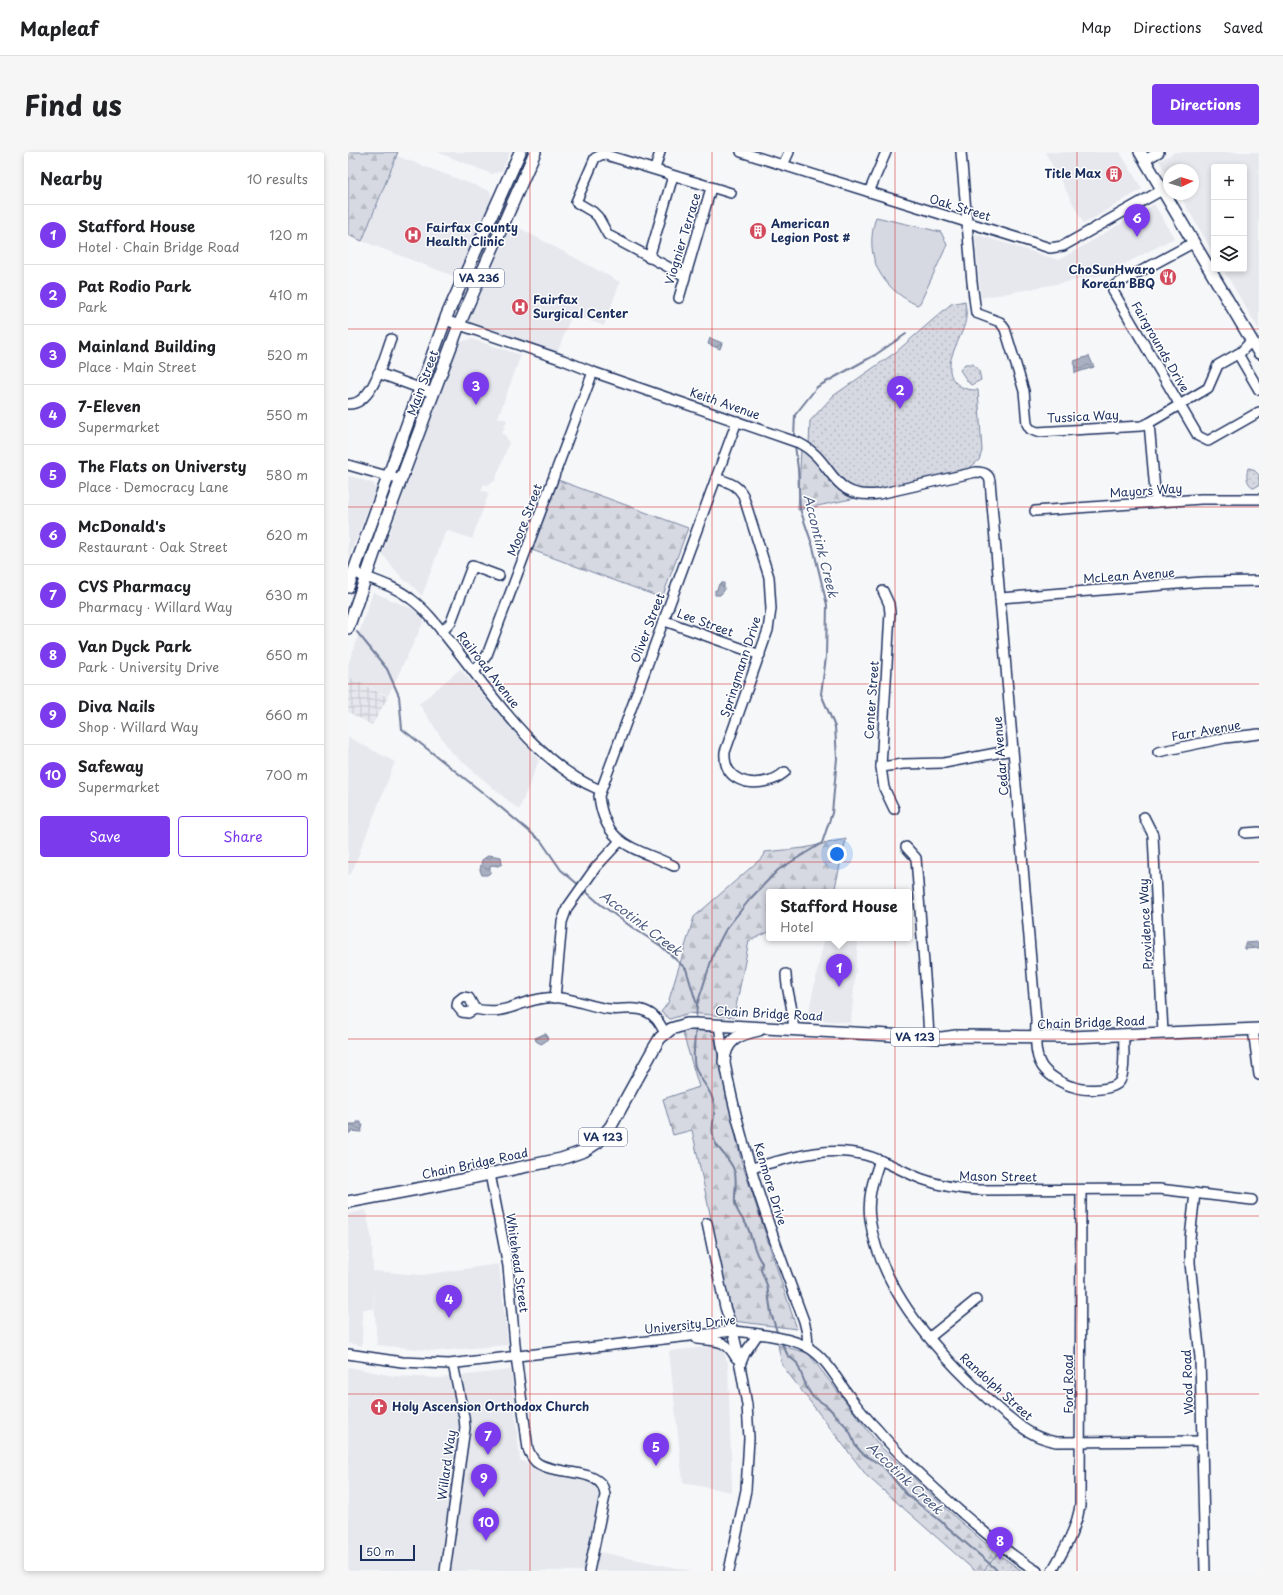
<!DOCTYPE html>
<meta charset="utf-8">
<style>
:root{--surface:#fff;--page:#f6f6f6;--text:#202124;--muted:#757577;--line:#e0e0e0;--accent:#7c3aed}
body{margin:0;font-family:"Playpen Sans",sans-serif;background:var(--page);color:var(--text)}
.controls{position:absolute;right:12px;top:12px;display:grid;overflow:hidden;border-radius:4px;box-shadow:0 2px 6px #0003}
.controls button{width:36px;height:36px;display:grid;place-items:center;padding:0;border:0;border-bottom:1px solid var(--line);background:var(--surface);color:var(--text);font:20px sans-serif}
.compass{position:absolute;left:815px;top:12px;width:36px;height:36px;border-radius:50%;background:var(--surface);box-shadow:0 2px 6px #0003;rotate:86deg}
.scale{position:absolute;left:12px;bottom:10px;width:55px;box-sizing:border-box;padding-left:4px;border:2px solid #1b2f5e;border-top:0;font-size:11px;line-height:14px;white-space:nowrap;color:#1b2f5e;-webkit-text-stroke:3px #fff;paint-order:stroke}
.you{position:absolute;left:489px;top:702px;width:14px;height:14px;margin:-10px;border:3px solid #fff;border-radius:50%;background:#1a73e8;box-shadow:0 0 0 6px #1a73e833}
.badge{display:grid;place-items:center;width:26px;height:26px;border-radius:50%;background:var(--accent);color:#fff;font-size:13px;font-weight:700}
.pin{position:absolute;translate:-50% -33px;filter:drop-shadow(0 1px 2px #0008)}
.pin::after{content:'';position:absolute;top:21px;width:14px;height:12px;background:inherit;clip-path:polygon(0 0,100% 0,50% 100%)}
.popup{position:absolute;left:418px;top:737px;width:146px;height:52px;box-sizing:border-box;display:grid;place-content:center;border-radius:4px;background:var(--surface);filter:drop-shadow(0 1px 3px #0005);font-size:13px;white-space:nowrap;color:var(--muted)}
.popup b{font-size:15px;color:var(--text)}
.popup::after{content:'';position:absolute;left:50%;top:100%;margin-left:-8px;border:8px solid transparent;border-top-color:var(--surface)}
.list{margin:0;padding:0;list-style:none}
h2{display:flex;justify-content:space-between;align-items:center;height:52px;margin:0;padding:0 16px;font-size:17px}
h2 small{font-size:13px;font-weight:400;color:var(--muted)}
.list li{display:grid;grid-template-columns:26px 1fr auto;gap:12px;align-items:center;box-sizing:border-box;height:60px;padding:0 16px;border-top:1px solid var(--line)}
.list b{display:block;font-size:15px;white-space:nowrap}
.list p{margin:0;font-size:13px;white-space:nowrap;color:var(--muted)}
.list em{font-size:13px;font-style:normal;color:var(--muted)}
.actions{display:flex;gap:8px;padding:12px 16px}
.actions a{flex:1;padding:9px 0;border:1px solid var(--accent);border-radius:4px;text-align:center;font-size:14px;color:var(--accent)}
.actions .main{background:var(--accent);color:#fff}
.icon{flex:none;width:22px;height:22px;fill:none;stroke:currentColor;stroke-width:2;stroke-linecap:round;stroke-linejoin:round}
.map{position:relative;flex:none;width:911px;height:1419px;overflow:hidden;border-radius:4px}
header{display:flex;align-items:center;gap:24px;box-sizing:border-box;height:56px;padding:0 20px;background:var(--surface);border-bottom:1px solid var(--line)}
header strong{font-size:19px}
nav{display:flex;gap:22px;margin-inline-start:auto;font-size:14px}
.intro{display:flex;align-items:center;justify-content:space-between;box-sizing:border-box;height:96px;padding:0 24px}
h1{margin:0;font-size:28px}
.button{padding:10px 18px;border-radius:4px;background:var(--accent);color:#fff;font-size:14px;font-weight:700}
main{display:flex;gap:24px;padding:0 24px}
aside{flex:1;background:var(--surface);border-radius:4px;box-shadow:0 2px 6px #0003}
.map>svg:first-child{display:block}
.built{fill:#e6e8ee}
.industrial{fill:url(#industrial-grid)}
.grass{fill:#d6d9e2;stroke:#7884a0}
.forest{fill:url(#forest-firs);stroke:#7884a0}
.park{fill:url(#park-dots);stroke:#7884a0}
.water{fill:url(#water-waves);stroke:#707c99}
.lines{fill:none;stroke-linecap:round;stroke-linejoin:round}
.stream{stroke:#707c99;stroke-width:2}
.minor-casing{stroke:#1b2f5e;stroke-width:12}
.major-casing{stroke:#1b2f5e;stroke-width:14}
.minor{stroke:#fff;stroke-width:9}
.major{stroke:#fff;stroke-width:11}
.grid{fill:none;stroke:#d62828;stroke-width:1;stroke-opacity:0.55}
.labels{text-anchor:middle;stroke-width:3;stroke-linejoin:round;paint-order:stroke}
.shield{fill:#fff;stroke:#5f6d8e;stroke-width:1}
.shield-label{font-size:11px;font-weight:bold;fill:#1b2f5e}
.poi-label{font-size:12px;font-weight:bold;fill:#1b2f5e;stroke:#fff;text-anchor:start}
.street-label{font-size:12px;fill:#1b2f5e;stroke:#fff}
.water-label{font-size:13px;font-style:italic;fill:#4d5c81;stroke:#fff}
</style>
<header>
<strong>Mapleaf</strong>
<nav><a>Map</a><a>Directions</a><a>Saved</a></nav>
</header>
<div class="intro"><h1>Find us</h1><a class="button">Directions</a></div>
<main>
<aside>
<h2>Nearby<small>10 results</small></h2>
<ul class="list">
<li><span class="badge">1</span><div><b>Stafford House</b><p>Hotel · Chain Bridge Road</p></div><em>120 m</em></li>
<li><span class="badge">2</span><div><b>Pat Rodio Park</b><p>Park</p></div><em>410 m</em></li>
<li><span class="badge">3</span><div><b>Mainland Building</b><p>Place · Main Street</p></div><em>520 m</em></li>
<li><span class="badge">4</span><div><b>7-Eleven</b><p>Supermarket</p></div><em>550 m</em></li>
<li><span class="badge">5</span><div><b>The Flats on Universty</b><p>Place · Democracy Lane</p></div><em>580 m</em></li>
<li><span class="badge">6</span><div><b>McDonald's</b><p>Restaurant · Oak Street</p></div><em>620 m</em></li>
<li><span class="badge">7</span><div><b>CVS Pharmacy</b><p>Pharmacy · Willard Way</p></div><em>630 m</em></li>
<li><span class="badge">8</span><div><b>Van Dyck Park</b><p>Park · University Drive</p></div><em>650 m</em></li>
<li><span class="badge">9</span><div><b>Diva Nails</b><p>Shop · Willard Way</p></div><em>660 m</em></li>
<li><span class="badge">10</span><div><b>Safeway</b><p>Supermarket</p></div><em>700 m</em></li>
</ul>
<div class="actions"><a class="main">Save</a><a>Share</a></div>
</aside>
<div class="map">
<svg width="911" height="1419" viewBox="0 0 911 1419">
<defs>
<pattern id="industrial-grid" width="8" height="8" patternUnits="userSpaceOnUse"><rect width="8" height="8" fill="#e6e8ee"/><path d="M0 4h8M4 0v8" fill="none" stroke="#c5c7ce"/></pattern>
<pattern id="forest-firs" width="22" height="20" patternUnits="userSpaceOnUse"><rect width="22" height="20" fill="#d6d9e2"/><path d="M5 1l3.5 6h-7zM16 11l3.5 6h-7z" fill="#b7bbc4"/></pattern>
<pattern id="park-dots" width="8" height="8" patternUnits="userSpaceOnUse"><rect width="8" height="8" fill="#d6d9e2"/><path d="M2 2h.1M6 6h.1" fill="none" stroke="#b7bbc4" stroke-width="1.8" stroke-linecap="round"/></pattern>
<pattern id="water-waves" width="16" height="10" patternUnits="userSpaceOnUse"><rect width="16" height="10" fill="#a9b0c1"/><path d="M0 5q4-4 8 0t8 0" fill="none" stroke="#8990a0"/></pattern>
</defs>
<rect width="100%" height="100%" fill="#f6f7f9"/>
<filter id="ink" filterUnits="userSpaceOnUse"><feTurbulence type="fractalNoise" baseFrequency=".025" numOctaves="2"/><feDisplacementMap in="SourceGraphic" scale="8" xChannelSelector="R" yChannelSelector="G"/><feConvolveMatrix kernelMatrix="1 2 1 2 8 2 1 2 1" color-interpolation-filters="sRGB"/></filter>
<g filter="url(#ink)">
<g class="built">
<path d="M89 0H162L154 19 144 22Z"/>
<path d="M697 0H772L794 37 736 72Z"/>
<path d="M827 0H911V178L875 117H896V15H866V102L831 42H845V18H821V26L811 9Z"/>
<path d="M49 4 142 39 144 47 108 125 14 89Z"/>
<path d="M806 52 826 86 756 123 633 146 627 82 711 108Z"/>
<path d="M164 72 272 130 256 174 224 162 208 204 119 172Z"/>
<path d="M123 187 173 203 150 265 159 268 154 282 157 283 161 291 147 329 139 333 136 332 133 338 141 341 124 387 98 378 74 444 62 431 56 428 34 402 111 190Z"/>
<path d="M0 324 9 326 26 332 28 337 0 408Z"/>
<path d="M25 440 67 458 76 469 40 544 0 524V513Z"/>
<path d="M112 517 191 608 171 658 103 600 71 552Z"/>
<path d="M0 585 47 610 3 722 0 723Z"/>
<path d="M476 788 510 790 503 871 459 867Z"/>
<path d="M18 1058 24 1089 25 1119 74 1123 151 1112 160 1193 90 1199 29 1193 25 1131 26 1157H15L14 1194 0 1191V1062Z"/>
<path d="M369 1194 375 1198 380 1211 384 1340 335 1331 321 1199Z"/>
<path d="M0 1215 46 1224 92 1226 163 1218 172 1308 194 1318 253 1331 247 1399 344 1419H0Z"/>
</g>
<path class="industrial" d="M0 524 40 545 24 573 0 560Z"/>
<path class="grass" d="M528 65 593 80 599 93 572 151 569 153C533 136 515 105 528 65Z"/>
<g class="forest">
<path d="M0 0H50L14 89 0 83Z"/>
<path d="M453 297 464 306 487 335 508 346 450 358Z"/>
<path d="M210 328 340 376 314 446 184 398Z"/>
<path d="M498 687 486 740H421V780L401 789 386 865 341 861 322 867 313 860 320 851 346 765 416 704 417 700 456 696Z"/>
<path d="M334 878 361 879 366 885 393 1008 449 1177 385 1169 344 978 325 983 315 947 351 935Z"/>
<path d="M430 1193 460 1201 531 1293 607 1365 650 1402 674 1419H627L519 1324 434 1213Z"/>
</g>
<g class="park">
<path d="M617 149C617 154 619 160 618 165 617 184 591 212 607 230 614 237 621 238 630 238L634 299 631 308 617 320 529 338H511L501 334 492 327 461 292 462 269 485 244 548 200 603 152Z"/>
<path d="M617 212H625L631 219 633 228 623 233 620 230 612 218Z"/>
<path d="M900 316 905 317 911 323V333L906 336C898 331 898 325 900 316Z"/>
<path d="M650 1402 674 1419H635Z"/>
</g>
<g class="water">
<path d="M362 186 374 191 372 197 360 192Z"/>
<path d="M741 204 746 215 727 221 726 209Z"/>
<path d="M374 431H376V439L372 443H367V438H369L371 432Z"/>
<path d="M141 703 153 705 154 712 150 714 144 713 142 715V721L139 723H134L132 718 134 708Z"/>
<path d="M911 790V796L897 797V791Z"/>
<path d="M196 882H198L200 885C199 889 197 890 193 892L188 889 187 886Z"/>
<path d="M9 970H13V973H15L13 980 3 979 2 981H0V972H9Z"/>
</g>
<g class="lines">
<g class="stream">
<path d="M446 285 447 263 469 235 527 203 558 182"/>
<path d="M9 480 39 517 51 544 54 577 139 644 193 689 213 718 232 734"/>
<path d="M235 737 252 752 285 776 313 794 338 817 349 853 348 868"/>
<path d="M349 853 366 800 378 777 402 747 430 718 474 691 484 661 489 606 487 575 473 542 478 505 479 453 465 395 452 357 450 317 447 293"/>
<path d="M348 875C347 886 344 904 347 914 351 929 363 935 366 952 368 965 361 978 367 990 372 1000 382 1007 386 1018 390 1028 386 1040 387 1051 388 1059 394 1066 398 1072 405 1085 405 1100 414 1111L413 1118 419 1133 423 1161 430 1183"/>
<path d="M433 1189 441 1206 442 1205 449 1211 459 1236 464 1244 479 1254 496 1272 503 1282 507 1293 515 1302 536 1315 558 1342 589 1366 650 1419"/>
</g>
<g class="minor-casing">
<g id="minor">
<path d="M393 0 702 96 715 94 814 38"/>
<path d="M613 0 624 130 628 161 652 170 657 177 676 239 679 272 682 277 689 280 793 274 801 271 860 236 870 213 893 200 903 189"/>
<path d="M797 8 811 0"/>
<path d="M435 13 441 0"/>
<path d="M307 17 312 0"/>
<path d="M521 40 538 0"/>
<path d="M845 91 767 133 765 139 850 284 860 289 911 260"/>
<path d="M301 106 325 24"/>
<path d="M337 124 260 83 250 65 245 60 228 50 247 6 255 2 383 41"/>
<path d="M331 146 363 36"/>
<path d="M97 168 215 208 245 220 451 291C487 309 481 348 531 342L628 320C635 320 641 322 642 329L688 867C688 883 685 906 697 918 703 925 717 933 726 935 736 939 766 939 772 929 778 918 775 895 776 883"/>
<path d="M890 202 911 238"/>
<path d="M30 221 85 241"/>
<path d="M0 252C25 253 36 205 43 187"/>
<path d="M801 271 808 350"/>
<path d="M0 313 53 328"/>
<path d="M368 326C379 330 389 332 395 343L421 425 423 457 420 478 377 600C375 628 400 635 423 628 428 627 433 623 437 620"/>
<path d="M687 359 853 347H911"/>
<path d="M5 420C25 428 47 434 63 447 81 460 94 480 108 497 147 547 191 613 252 638"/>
<path d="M535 439 541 452 542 461 533 615 536 636 546 657"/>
<path d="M652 446 854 430 911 429"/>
<path d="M317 469 412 503"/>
<path d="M94 480 103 470 124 414 151 424"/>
<path d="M126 520 139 503 245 220"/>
<path d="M810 600 877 586 911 582"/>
<path d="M533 615 555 612 596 611 664 598"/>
<path d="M796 665 805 683 815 881"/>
<path d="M897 681 911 680"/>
<path d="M558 695 568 706 579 851 581 885"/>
<path d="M326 714C287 695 257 695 251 644L389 269"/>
<path d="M438 822C438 841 447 857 445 877"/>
<path d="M207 846 214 770 219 756 248 715 272 689"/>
<path d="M127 857 120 861 114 860 109 854 110 849 115 845 121 846 127 857C160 864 168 849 198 846 219 843 241 855 261 857 273 859 286 854 297 859 308 863 312 872 317 881"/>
<path d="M371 873C384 974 420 1073 456 1169L459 1181 460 1195"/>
<path d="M905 877 911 923"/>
<path d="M532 1008C525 1028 519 1046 522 1067 525 1090 534 1113 545 1133 569 1179 617 1228 656 1261 665 1268 673 1276 683 1281 691 1286 699 1288 708 1290L854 1289"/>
<path d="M404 1016C442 1006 478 993 517 1003 537 1008 555 1020 574 1027 593 1034 610 1037 630 1038L811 1037 904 1048"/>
<path d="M142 1022 160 1114 168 1204 180 1297C182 1302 184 1306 188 1310 204 1323 246 1316 255 1335 256 1338 257 1342 257 1344L241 1419"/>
<path d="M847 1041 842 1086V1111L852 1205 857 1419"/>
<path d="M359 1071 377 1155 385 1179 389 1196 399 1253 401 1286 398 1338 381 1419"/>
<path d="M582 1185 628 1148"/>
<path d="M349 1187C368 1189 378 1187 388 1206"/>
<path d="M0 1202 54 1210 101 1212 385 1179C406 1181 444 1185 461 1196 479 1207 489 1228 502 1245 510 1256 519 1267 529 1277 555 1308 585 1335 615 1362 639 1382 662 1403 689 1419"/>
<path d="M392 1213 397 1201 410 1182"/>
<path d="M97 1419 117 1276 116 1265 105 1212"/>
<path d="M704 1419C716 1398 728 1378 732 1354L733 1038"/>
</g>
</g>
<g class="major-casing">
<g id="major">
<path d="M792 0 911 201"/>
<path d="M0 435 99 163 172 0"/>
<path d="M0 476 36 373 111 173 187 0"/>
<path d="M376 910C377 888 391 882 411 878"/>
<path d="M0 1050 85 1034 213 1007 236 999 250 990 263 974 306 896 312 886 323 877 339 872H348L594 886 608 884 723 885 911 877"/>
</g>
</g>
<use href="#minor" class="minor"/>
<use href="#major" class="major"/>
</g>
</g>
<path class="grid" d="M182 0V1419M364 0V1419M547 0V1419M729 0V1419M0 177H911M0 355H911M0 532H911M0 710H911M0 887H911M0 1064H911M0 1242H911"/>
<defs>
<g id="building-disc" transform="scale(0.9)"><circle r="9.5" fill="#d1495b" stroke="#fff"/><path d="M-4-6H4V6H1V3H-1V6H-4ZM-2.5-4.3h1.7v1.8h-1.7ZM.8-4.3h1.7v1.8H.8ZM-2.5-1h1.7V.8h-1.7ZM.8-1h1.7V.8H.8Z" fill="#fff"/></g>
<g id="hospital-disc" transform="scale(0.9)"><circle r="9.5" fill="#d1495b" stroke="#fff"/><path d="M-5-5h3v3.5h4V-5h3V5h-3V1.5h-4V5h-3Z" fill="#fff"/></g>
<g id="restaurant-disc" transform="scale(0.9)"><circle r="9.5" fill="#d1495b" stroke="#fff"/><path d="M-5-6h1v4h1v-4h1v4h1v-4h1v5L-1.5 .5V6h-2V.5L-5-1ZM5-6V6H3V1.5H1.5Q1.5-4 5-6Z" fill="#fff"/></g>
<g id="church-disc" transform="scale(0.9)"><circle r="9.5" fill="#d1495b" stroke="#fff"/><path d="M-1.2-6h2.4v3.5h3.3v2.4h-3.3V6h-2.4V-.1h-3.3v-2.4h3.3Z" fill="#fff"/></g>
</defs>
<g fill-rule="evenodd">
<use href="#building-disc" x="766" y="22"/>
<use href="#building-disc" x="410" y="79"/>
<use href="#hospital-disc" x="65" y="83"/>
<use href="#restaurant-disc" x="820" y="125"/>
<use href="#hospital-disc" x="172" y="155"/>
<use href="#church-disc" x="31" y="1255"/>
</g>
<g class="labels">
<g class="shield">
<rect x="106" y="117" width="50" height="18" rx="3"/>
<rect x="543" y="876" width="48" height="18" rx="3"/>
<rect x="231" y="976" width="48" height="18" rx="3"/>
</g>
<g class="shield-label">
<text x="131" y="130">VA 236</text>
<text x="567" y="889">VA 123</text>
<text x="255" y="989">VA 123</text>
</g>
<g class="poi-label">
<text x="753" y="26" text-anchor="end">Title Max</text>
<text x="423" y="76">American<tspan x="423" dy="14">Legion Post #</tspan></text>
<text x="78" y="80">Fairfax County<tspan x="78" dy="14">Health Clinic</tspan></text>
<text x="807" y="122" text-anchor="end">ChoSunHwaro<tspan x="807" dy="14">Korean BBQ</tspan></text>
<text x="185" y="152">Fairfax<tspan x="185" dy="14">Surgical Center</tspan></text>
<text x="44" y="1259">Holy Ascension Orthodox Church</text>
</g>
<g class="street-label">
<text transform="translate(612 56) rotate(17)" y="4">Oak Street</text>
<text transform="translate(335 87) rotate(-73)" y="4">Viognier Terrace</text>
<text transform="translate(812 195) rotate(60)" y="4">Fairgrounds Drive</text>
<text transform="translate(75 231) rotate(-70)" y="4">Main Street</text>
<text transform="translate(377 252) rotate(19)" y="4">Keith Avenue</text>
<text transform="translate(735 265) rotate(-3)" y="4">Tussica Way</text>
<text transform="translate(798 339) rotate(-4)" y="4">Mayors Way</text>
<text transform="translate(177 368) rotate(-69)" y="4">Moore Street</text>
<text transform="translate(781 424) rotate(-4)" y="4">McLean Avenue</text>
<text transform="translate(357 471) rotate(20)" y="4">Lee Street</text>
<text transform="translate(300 476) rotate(-69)" y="4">Oliver Street</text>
<text transform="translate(393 515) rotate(-72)" y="4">Springmann Drive</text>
<text transform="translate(140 518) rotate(52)" y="4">Railroad Avenue</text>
<text transform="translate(524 548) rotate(-86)" y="4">Center Street</text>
<text transform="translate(858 579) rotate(-10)" y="4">Farr Avenue</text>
<text transform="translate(653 604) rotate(-95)" y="4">Cedar Avenue</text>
<text transform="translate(798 772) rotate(-93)" y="4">Providence Way</text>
<text transform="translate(421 862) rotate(3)" y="4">Chain Bridge Road</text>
<text transform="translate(743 871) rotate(-2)" y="4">Chain Bridge Road</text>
<text transform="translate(127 1012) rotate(-12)" y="4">Chain Bridge Road</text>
<text transform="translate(650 1025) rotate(1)" y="4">Mason Street</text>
<text transform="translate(422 1032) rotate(73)" y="4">Kenmore Drive</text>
<text transform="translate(169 1111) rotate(82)" y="4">Whitehead Street</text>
<text transform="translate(342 1173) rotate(-6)" y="4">University Drive</text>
<text transform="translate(840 1230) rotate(-92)" y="4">Wood Road</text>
<text transform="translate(721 1232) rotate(-90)" y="4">Ford Road</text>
<text transform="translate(648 1235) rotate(42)" y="4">Randolph Street</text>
<text transform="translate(99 1313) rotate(-82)" y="4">Willard Way</text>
</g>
<g class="water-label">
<text transform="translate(473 394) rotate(76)" y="5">Accontink Creek</text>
<text transform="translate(293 771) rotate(37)" y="5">Accotink Creek</text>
<text transform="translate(557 1326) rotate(43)" y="5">Accotink Creek</text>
</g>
</g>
</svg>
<div class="controls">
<button>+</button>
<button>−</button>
<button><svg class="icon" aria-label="layers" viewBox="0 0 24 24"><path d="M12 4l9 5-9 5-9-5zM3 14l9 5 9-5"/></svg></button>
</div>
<svg class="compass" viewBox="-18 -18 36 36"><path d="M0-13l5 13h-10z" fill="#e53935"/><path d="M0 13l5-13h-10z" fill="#757577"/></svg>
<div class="scale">50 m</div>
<div class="you"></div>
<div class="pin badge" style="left:491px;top:835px">1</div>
<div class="popup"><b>Stafford House</b>Hotel</div>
<div class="pin badge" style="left:552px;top:257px">2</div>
<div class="pin badge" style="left:128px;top:253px">3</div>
<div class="pin badge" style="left:101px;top:1166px">4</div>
<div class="pin badge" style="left:308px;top:1314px">5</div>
<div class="pin badge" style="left:789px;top:85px">6</div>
<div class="pin badge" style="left:140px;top:1303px">7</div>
<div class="pin badge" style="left:652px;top:1408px">8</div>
<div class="pin badge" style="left:136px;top:1345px">9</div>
<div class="pin badge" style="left:138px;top:1389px">10</div>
</div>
</main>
